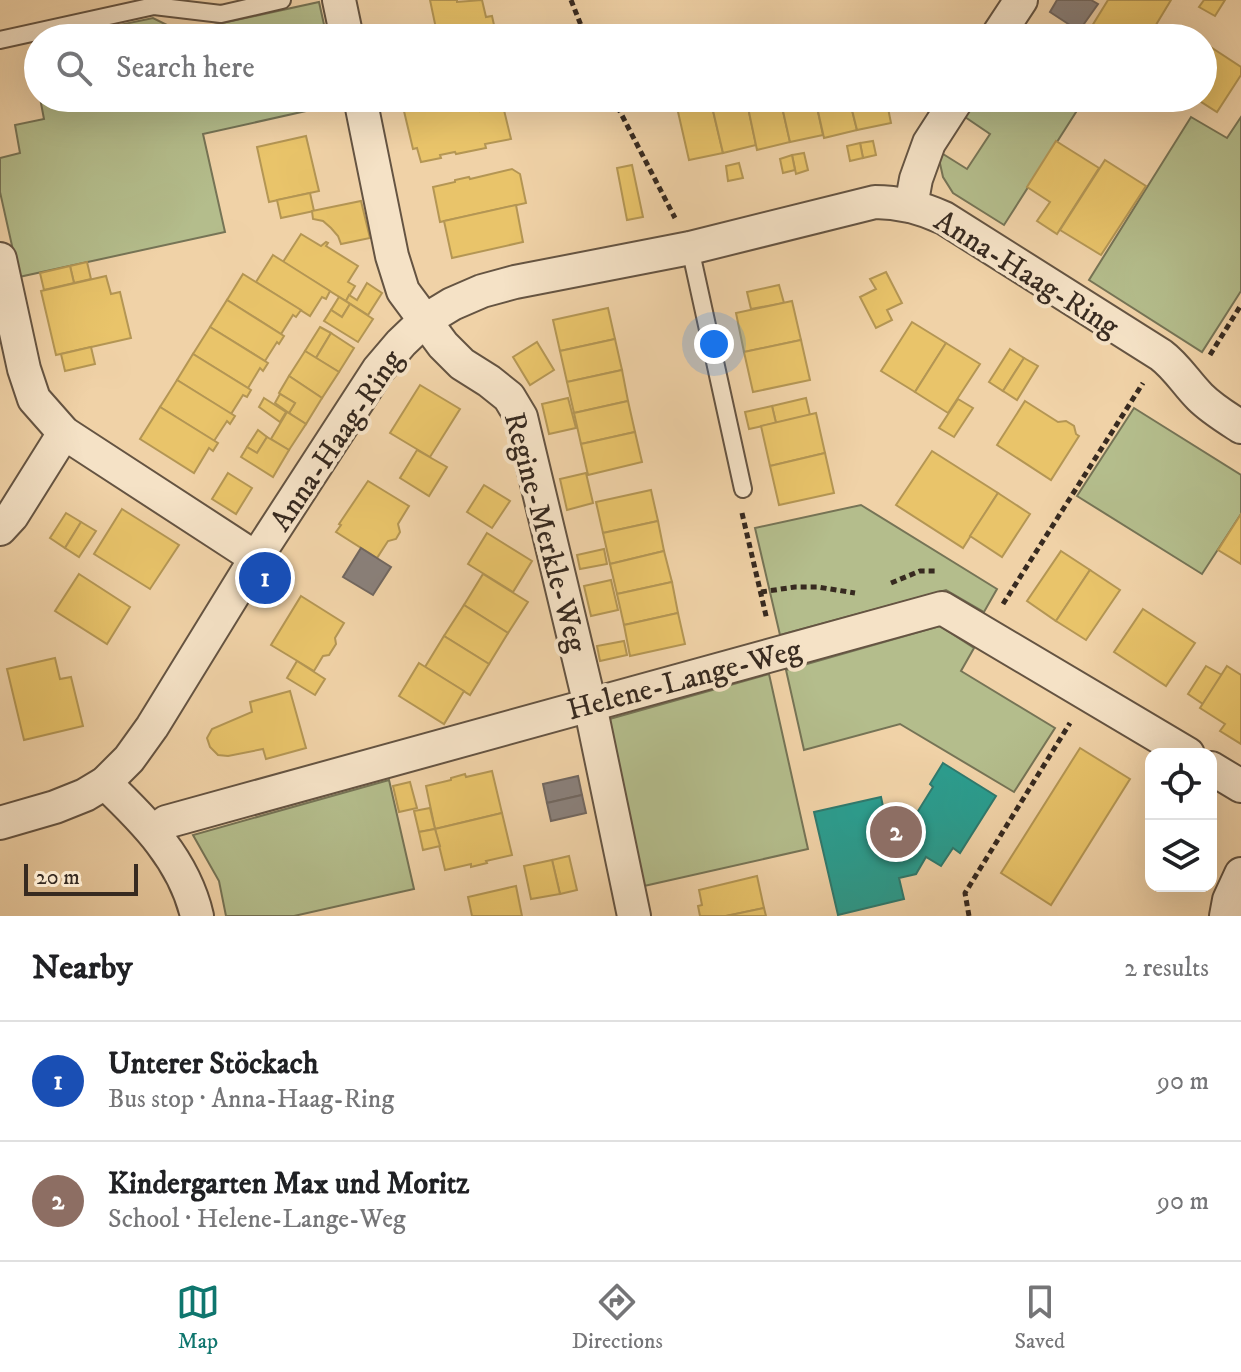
<!DOCTYPE html>
<meta charset="utf-8">
<style>
:root{--surface:#fff;--page:#f6f6f6;--text:#202124;--muted:#757577;--line:#e0e0e0;--accent:#0f766e}
body{margin:0;font-family:"IM FELL DW Pica",serif;background:var(--page);color:var(--text)}
.controls{position:absolute;right:24px;bottom:24px;display:grid;overflow:hidden;border-radius:16px;box-shadow:0 8px 32px #0002}
.controls button{width:72px;height:72px;display:grid;place-items:center;padding:0;border:0;border-bottom:2px solid var(--line);background:var(--surface);color:var(--text);font:40px sans-serif}
.scale{position:absolute;left:24px;bottom:20px;width:114px;box-sizing:border-box;padding-left:8px;border:4px solid #372a20;border-top:0;font-size:22px;line-height:28px;white-space:nowrap;color:#372a20;-webkit-text-stroke:6px #f5e2c6;paint-order:stroke}
.you{position:absolute;left:714px;top:344px;width:28px;height:28px;margin:-20px;border:6px solid #fff;border-radius:50%;background:#1a73e8;box-shadow:0 0 0 12px #1a73e833}
.badge{display:grid;place-items:center;width:52px;height:52px;border-radius:50%;background:var(--accent);color:#fff;font-size:26px;font-weight:700}
.pin{position:absolute;translate:-50% -50%;border:4px solid #fff;box-shadow:0 2px 8px #0006}
.list{margin:0;padding:0;list-style:none}
h2{display:flex;justify-content:space-between;align-items:center;height:104px;margin:0;padding:0 32px;font-size:34px}
h2 small{font-size:26px;font-weight:400;color:var(--muted)}
.list li{display:grid;grid-template-columns:52px 1fr auto;gap:24px;align-items:center;box-sizing:border-box;height:120px;padding:0 32px;border-top:2px solid var(--line)}
.list b{display:block;font-size:30px;white-space:nowrap}
.list p{margin:0;font-size:26px;white-space:nowrap;color:var(--muted)}
.list em{font-size:26px;font-style:normal;color:var(--muted)}
.icon{flex:none;width:44px;height:44px;fill:none;stroke:currentColor;stroke-width:2;stroke-linecap:round;stroke-linejoin:round}
.map{position:relative;flex:none;width:1241px;height:916px;overflow:hidden}
.search{position:absolute;background:var(--surface);box-shadow:0 8px 32px #0002;left:24px;right:24px;top:24px;height:88px;display:flex;align-items:center;gap:20px;box-sizing:border-box;padding:0 28px;border-radius:44px;color:var(--muted);font-size:30px}
.sheet{height:344px;background:var(--surface)}
nav{display:flex;justify-content:space-around;align-items:center;box-sizing:border-box;height:112px;border-top:2px solid var(--line);background:var(--surface);font-size:22px;color:var(--muted)}
nav a{display:grid;justify-items:center;gap:4px}
nav .on{color:var(--accent)}
.map>svg:first-child{display:block}
.green{fill:#b4bd8c;stroke:#767456;stroke-width:2}
.homes{fill:#e9c46a;stroke:#b49654;stroke-width:2}
.schools{fill:#2a9d8f;stroke:#2e7a6e;stroke-width:2}
.industry{fill:#8a817c;stroke:#716760;stroke-width:2}
.lines{fill:none;stroke-linecap:round;stroke-linejoin:round}
.lane-casing{stroke:#655442;stroke-width:20}
.street-casing{stroke:#655442;stroke-width:36}
.path{stroke:#372a20;stroke-width:5;stroke-dasharray:6 4;stroke-linecap:butt}
.lane{stroke:#f5e2c6;stroke-width:16}
.street{stroke:#f5e2c6;stroke-width:32}
.labels{text-anchor:middle;stroke-width:8;stroke-linejoin:round;paint-order:stroke}
.street-label{font-size:30px;fill:#372a20;stroke:#f5e2c6}
</style>
<div class="map">
<svg width="1241" height="916" viewBox="0 0 1241 916">
<rect width="100%" height="100%" fill="#f0d2a7"/>
<filter id="stains"><feTurbulence type="fractalNoise" baseFrequency=".0025" numOctaves="4"/><feColorMatrix values="0 0 0 0 .2 0 0 0 0 .09 0 0 0 0 .02 0 0 0 .5 -.17"/></filter>
<radialGradient id="worn" r=".72"><stop offset=".6" stop-color="#630" stop-opacity="0"/><stop offset="1" stop-color="#630" stop-opacity=".3"/></radialGradient>
<g class="green">
<path d="M319 2 327 38H57L153 18 181 32Z"/>
<path d="M40 98H341L342 103 203 134 225 232 19 277 0 192V158L20 153 15 125 44 119Z"/>
<path d="M977 98H1085L1004 225 953 193 943 177 939 159 943 154 967 169 990 134 965 117Z"/>
<path d="M1191 117 1227 138 1241 117V291L1202 352 1089 280Z"/>
<path d="M1134 408 1241 475V514L1202 574 1077 496Z"/>
<path d="M861 505 997 589 984 612 946 590 780 635 755 528Z"/>
<path d="M940 626 974 648 961 671 1055 728 1014 792 900 724 804 750 786 670Z"/>
<path d="M769 674 808 849 644 886 606 720Z"/>
<path d="M389 780 414 889 294 916H226L219 881 193 835Z"/>
</g>
<g class="homes">
<path d="M430 0H457V2L482 0 486 17 492 16 496 34 490 35V38H438Z"/>
<path d="M1108 0H1171L1148 38H1111L1092 26Z"/>
<path d="M1204 0H1225L1215 16 1199 7Z"/>
<path d="M1203 42 1241 67V75L1217 112 1195 98H1203Z"/>
<path d="M442 98H474L476 108H479L480 111 503 106 511 139 485 144 486 148 456 154 455 152 440 155 441 158 421 162 417 148 413 149 403 107Z"/>
<path d="M699 98H710L723 153 689 160 676 103Z"/>
<path d="M710 98H746L756 145 723 153Z"/>
<path d="M746 98H780L790 142 757 150Z"/>
<path d="M780 98H815L823 135 790 142Z"/>
<path d="M815 98H849L857 130 824 138Z"/>
<path d="M849 98H890L887 103 891 123 857 130Z"/>
<path d="M306 136 319 191 269 202 257 147Z"/>
<path d="M873 141 876 155 863 158 860 143Z"/>
<path d="M1056 141 1099 168 1057 234 1037 221 1050 202 1027 187Z"/>
<path d="M860 143 863 158 850 161 847 146Z"/>
<path d="M804 153 808 170 796 174 792 155Z"/>
<path d="M792 155 795 170 783 173 780 159Z"/>
<path d="M1105 160 1146 186 1101 255 1060 230Z"/>
<path d="M739 163 743 178 728 181 726 166Z"/>
<path d="M632 165 643 217 627 220 617 168Z"/>
<path d="M512 169 520 174 526 203 440 222 433 187 455 182V180L469 177 470 179Z"/>
<path d="M310 193 314 211 281 218 277 200Z"/>
<path d="M361 201 370 238 341 244 338 236 331 228 323 221 313 219 312 211Z"/>
<path d="M516 205 523 242 452 258 444 221Z"/>
<path d="M301 234 321 246 326 242 328 243 326 246 358 266 348 282 355 286 346 301 283 262Z"/>
<path d="M273 255 330 291 326 299 322 297 310 316 256 282Z"/>
<path d="M87 262 91 279 74 283 70 266Z"/>
<path d="M70 266 74 283 44 290 40 273Z"/>
<path d="M886 272 902 303 887 310 892 320 876 328 860 297 876 289 870 279Z"/>
<path d="M243 274 301 310 296 317 293 315 281 334 227 300Z"/>
<path d="M106 276 111 294 120 292 131 338 56 355 41 291Z"/>
<path d="M367 283 382 293 368 315 346 301 349 295 357 300Z"/>
<path d="M779 285 784 303 751 309 747 292Z"/>
<path d="M339 297 350 304 342 317 331 310Z"/>
<path d="M227 300 284 336 279 344 277 342 265 361 210 327Z"/>
<path d="M792 301 801 340 744 352 736 313Z"/>
<path d="M350 304 373 319 358 342 324 321 331 310 342 317Z"/>
<path d="M608 308 615 339 560 351 553 320Z"/>
<path d="M912 322 946 343 915 392 881 371Z"/>
<path d="M210 327 268 363 263 371 260 368 248 388 193 354Z"/>
<path d="M320 327 331 333 316 358 305 351Z"/>
<path d="M331 333 354 348 339 372 316 358Z"/>
<path d="M615 339 622 370 567 382 560 351Z"/>
<path d="M801 340 810 380 753 392 744 352Z"/>
<path d="M537 342 554 370 530 385 513 357Z"/>
<path d="M946 343 980 364 948 413 915 392Z"/>
<path d="M91 347 95 364 65 371 61 354Z"/>
<path d="M1010 349 1024 358 1003 391 989 382Z"/>
<path d="M305 351 339 372 322 398 289 376Z"/>
<path d="M193 354 251 390 247 397 243 395 231 414 177 380Z"/>
<path d="M1024 358 1038 366 1017 400 1003 391Z"/>
<path d="M622 370 628 401 574 413 567 382Z"/>
<path d="M289 376 322 398 306 424 289 413 295 403 279 393Z"/>
<path d="M177 380 235 416 230 424 227 421 214 441 160 407Z"/>
<path d="M420 385 460 409 430 457 390 433Z"/>
<path d="M280 394 295 403 289 413 275 403Z"/>
<path d="M264 398 286 412 280 422 259 407Z"/>
<path d="M568 398 576 428 549 434 542 404Z"/>
<path d="M806 398 810 415 776 423 772 406Z"/>
<path d="M958 399 973 408 954 437 939 428Z"/>
<path d="M628 401 635 432 581 444 574 413Z"/>
<path d="M1025 401 1058 422 1066 421 1074 426 1076 434 1079 436 1051 480 997 445Z"/>
<path d="M772 406 776 423 749 429 745 412Z"/>
<path d="M160 407 218 443 213 451 209 448 194 473 140 439Z"/>
<path d="M287 412 306 424 289 450 271 439Z"/>
<path d="M816 413 825 453 770 466 761 426Z"/>
<path d="M258 430 267 437 257 453 247 447Z"/>
<path d="M635 432 642 462 588 475 581 444Z"/>
<path d="M267 437 289 450 273 477 241 457 247 447 257 453Z"/>
<path d="M417 450 447 467 429 496 400 478Z"/>
<path d="M932 451 998 493 963 548 896 505Z"/>
<path d="M825 453 834 493 779 505 770 466Z"/>
<path d="M228 473 252 488 236 514 212 499Z"/>
<path d="M586 473 593 503 567 510 560 479Z"/>
<path d="M368 481 409 506 398 524 400 532 396 539 388 541 377 558 336 532 341 525 339 524Z"/>
<path d="M484 485 510 501 492 528 467 512Z"/>
<path d="M651 490 658 521 603 533 596 502Z"/>
<path d="M998 493 1030 514 1002 557 970 536Z"/>
<path d="M122 509 179 545 150 589 94 554Z"/>
<path d="M66 513 81 522 65 548 50 538Z"/>
<path d="M1241 514V564L1218 550Z"/>
<path d="M658 521 664 551 610 564 603 533Z"/>
<path d="M81 522 96 531 79 557 65 548Z"/>
<path d="M487 533 532 561 513 592 468 564Z"/>
<path d="M604 549 607 564 580 569 577 555Z"/>
<path d="M664 551 672 582 617 594 610 564Z"/>
<path d="M1061 551 1090 570 1056 621 1027 601Z"/>
<path d="M1090 570 1120 590 1086 640 1056 621Z"/>
<path d="M79 574 130 607 107 644 55 611Z"/>
<path d="M483 574 528 602 508 633 464 605Z"/>
<path d="M611 580 618 610 591 616 584 586Z"/>
<path d="M672 582 678 613 624 625 617 594Z"/>
<path d="M301 596 344 623 335 638 336 644 329 655 323 656 314 671 271 645Z"/>
<path d="M464 605 508 633 489 664 444 636Z"/>
<path d="M1143 609 1195 643 1166 686 1114 652Z"/>
<path d="M678 613 685 644 630 656 624 625Z"/>
<path d="M444 636 489 664 470 695 425 667Z"/>
<path d="M624 641 627 655 600 661 597 646Z"/>
<path d="M55 658 60 679 71 677 83 726 24 740 7 669Z"/>
<path d="M297 661 325 679 315 695 287 678Z"/>
<path d="M419 663 464 691 444 724 399 696Z"/>
<path d="M1206 666 1222 675 1203 704 1188 694Z"/>
<path d="M1227 666 1241 675V744L1220 731 1225 724 1200 708Z"/>
<path d="M290 691 306 748 266 759 263 749 228 756 218 755 210 747 207 738 212 729 252 712 250 702Z"/>
<path d="M1080 748 1130 779 1051 905 1001 873Z"/>
<path d="M492 771 502 813 435 829 426 786 451 780V778L465 774 466 777Z"/>
<path d="M410 782 417 808 399 812 393 786Z"/>
<path d="M430 808 435 829 419 832 414 811Z"/>
<path d="M502 813 512 855 486 861 487 863 471 867V864L445 870 435 829Z"/>
<path d="M435 829 440 846 423 850 419 832Z"/>
<path d="M569 856 577 890 560 894 552 860Z"/>
<path d="M552 860 560 894 531 899 524 866Z"/>
<path d="M757 876 764 908 726 916H700L698 906 702 905 699 890Z"/>
<path d="M516 886 522 916H472L468 897Z"/>
<path d="M764 908 766 916H726Z"/>
</g>
<path class="schools" d="M943 763 996 796 960 853 953 848 941 866 926 857 916 874 899 878 904 899 838 915 814 812 881 797 884 811 902 808 915 816 933 787 930 784Z"/>
<g class="industry">
<path d="M1057 0H1091L1098 4 1079 31 1050 12Z"/>
<path d="M361 548 391 567 373 595 343 577Z"/>
<path d="M578 776 582 795 547 803 543 784Z"/>
<path d="M582 795 586 813 551 821 547 803Z"/>
</g>
<g class="lines">
<g class="lane-casing">
<g id="lane">
<path d="M0 40 154 6 221 14 282 0"/>
<path d="M690 248 743 489"/>
</g>
</g>
<g class="street-casing">
<g id="street">
<path d="M339 0 347 38"/>
<path d="M996 38 1021 0"/>
<path d="M360 98 392 256 403 291 443 345 462 364 489 381 509 397 521 417 590 705 634 916"/>
<path d="M911 206 916 179 929 143 958 98"/>
<path d="M0 259 24 369 34 399 64 433 256 558"/>
<path d="M0 529 12 516 64 433"/>
<path d="M1211 768 1241 786"/>
<path d="M105 783C145 821 184 860 197 916"/>
<path d="M0 823 55 807 85 795 105 783 129 759 152 727 256 558 378 370 401 343 424 321 452 304 482 291 515 282 690 248 875 202C900 202 922 208 944 218L1161 355C1177 367 1186 383 1200 397 1212 409 1227 418 1241 427"/>
<path d="M154 832 166 822 942 608 1188 754"/>
<path d="M1226 916 1229 900 1241 874"/>
</g>
</g>
<g class="path">
<path d="M571 0 586 38"/>
<path d="M613 98 675 218"/>
<path d="M1210 355 1241 305"/>
<path d="M742 513 767 620"/>
<path d="M891 583 920 571H938"/>
<path d="M761 592 795 587H818L855 593"/>
<path d="M1003 604 1143 383"/>
<path d="M969 916 965 893 1070 723"/>
</g>
<use href="#lane" class="lane"/>
<use href="#street" class="street"/>
</g>
<g class="labels">
<g class="street-label">
<text transform="translate(1027 273) rotate(32)" y="10">Anna-Haag-Ring</text>
<text transform="translate(336 440) rotate(-56)" y="10">Anna-Haag-Ring</text>
<text transform="translate(546 532) rotate(75)" y="10">Regine-Merkle-Weg</text>
<text transform="translate(684 679) rotate(-15)" y="10">Helene-Lange-Weg</text>
</g>
</g>
<rect width="100%" height="100%" filter="url(#stains)"/>
<rect width="100%" height="100%" fill="url(#worn)"/>
</svg>
<div class="controls">
<button><svg class="icon" aria-label="locate" viewBox="0 0 24 24"><circle cx="12" cy="12" r="6"/><path d="M12 2v4M12 18v4M2 12h4M18 12h4"/></svg></button>
<button><svg class="icon" aria-label="layers" viewBox="0 0 24 24"><path d="M12 4l9 5-9 5-9-5zM3 14l9 5 9-5"/></svg></button>
</div>
<div class="scale">20 m</div>
<div class="you"></div>
<div class="pin badge" style="left:265px;top:578px;background:#1a4fb4">1</div>
<div class="pin badge" style="left:896px;top:832px;background:#8d6e63">2</div>
<div class="search"><svg class="icon" aria-label="search" viewBox="0 0 24 24"><circle cx="10" cy="10" r="6"/><path d="M15 15l6 6"/></svg>Search here</div>
</div>
<section class="sheet">
<h2>Nearby<small>2 results</small></h2>
<ul class="list">
<li><span class="badge" style="background:#1a4fb4">1</span><div><b>Unterer Stöckach</b><p>Bus stop · Anna-Haag-Ring</p></div><em>90 m</em></li>
<li><span class="badge" style="background:#8d6e63">2</span><div><b>Kindergarten Max und Moritz</b><p>School · Helene-Lange-Weg</p></div><em>90 m</em></li>
</ul>
</section>
<nav>
<a class="on"><svg class="icon" aria-label="map" viewBox="0 0 24 24"><path d="M3 6l6-2 6 2 6-2v14l-6 2-6-2-6 2zM9 4v14M15 6v14"/></svg>Map</a>
<a><svg class="icon" aria-label="directions" viewBox="0 0 24 24"><path d="M12 3l9 9-9 9-9-9zM9 14v-3h6M13 9l2 2-2 2"/></svg>Directions</a>
<a><svg class="icon" aria-label="saved" viewBox="0 0 24 24"><path d="M7 4h10v16l-5-4-5 4z"/></svg>Saved</a>
</nav>
